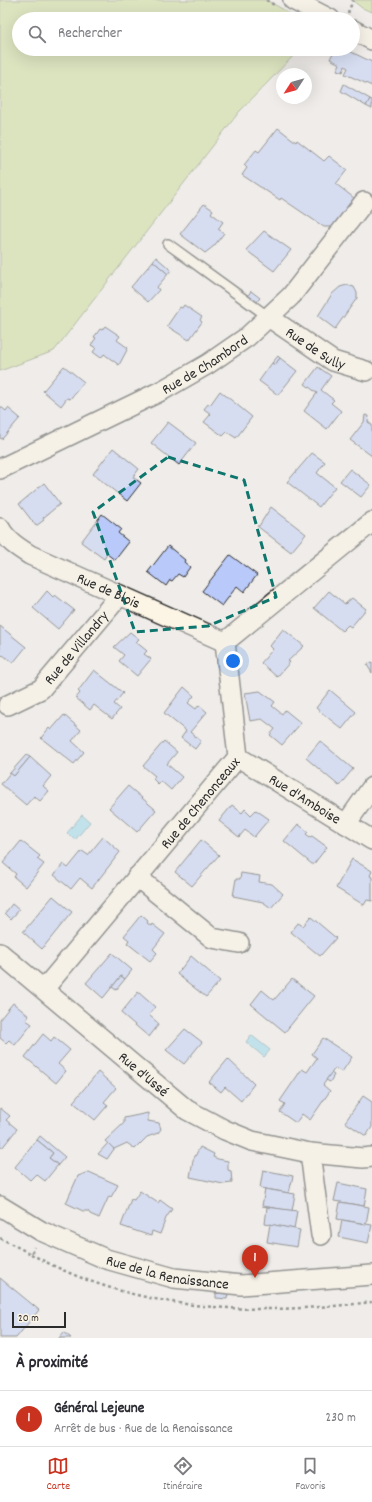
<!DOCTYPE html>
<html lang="fr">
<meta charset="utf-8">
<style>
:root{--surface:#fff;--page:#f7f7f7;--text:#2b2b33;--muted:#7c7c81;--line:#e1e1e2;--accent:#c8321e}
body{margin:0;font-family:Dekko,sans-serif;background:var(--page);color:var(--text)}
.compass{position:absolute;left:276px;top:68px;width:36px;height:36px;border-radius:50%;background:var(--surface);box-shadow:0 4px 16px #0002;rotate:234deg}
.scale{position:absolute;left:12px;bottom:10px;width:54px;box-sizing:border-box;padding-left:4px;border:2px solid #2b2b2b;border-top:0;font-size:11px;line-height:14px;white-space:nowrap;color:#2b2b2b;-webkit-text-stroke:3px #fcf5e5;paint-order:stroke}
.you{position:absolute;left:233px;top:661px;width:14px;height:14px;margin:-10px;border:3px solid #fff;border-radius:50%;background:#1a73e8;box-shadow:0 0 0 6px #1a73e833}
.badge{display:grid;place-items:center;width:26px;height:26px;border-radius:50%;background:var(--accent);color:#fff;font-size:13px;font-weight:700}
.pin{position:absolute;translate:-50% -33px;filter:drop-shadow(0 1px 2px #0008)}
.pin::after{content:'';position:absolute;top:21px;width:14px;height:12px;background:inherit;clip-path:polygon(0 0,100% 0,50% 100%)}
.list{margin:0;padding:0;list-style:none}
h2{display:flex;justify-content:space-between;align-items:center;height:52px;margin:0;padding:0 16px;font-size:17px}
h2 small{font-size:13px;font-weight:400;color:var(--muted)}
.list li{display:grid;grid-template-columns:26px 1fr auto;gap:12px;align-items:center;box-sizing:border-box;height:56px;padding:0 16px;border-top:1px solid var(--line)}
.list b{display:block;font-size:15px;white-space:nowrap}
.list p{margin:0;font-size:13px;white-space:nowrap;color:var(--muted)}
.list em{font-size:13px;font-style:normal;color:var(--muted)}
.icon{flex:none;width:22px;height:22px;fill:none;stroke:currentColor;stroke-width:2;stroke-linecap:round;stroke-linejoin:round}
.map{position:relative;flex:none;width:372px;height:1338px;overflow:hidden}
.search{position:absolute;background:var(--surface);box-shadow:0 4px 16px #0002;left:12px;right:12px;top:12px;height:44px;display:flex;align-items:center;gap:10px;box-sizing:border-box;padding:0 14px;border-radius:22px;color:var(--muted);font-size:15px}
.sheet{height:108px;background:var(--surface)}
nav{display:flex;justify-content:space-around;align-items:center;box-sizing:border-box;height:56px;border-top:1px solid var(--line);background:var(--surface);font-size:11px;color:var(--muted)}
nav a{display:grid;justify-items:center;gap:2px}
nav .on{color:var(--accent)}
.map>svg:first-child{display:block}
.green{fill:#c4d88d;stroke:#78825c}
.water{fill:#8cd5ed;stroke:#65919f}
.building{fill:#b9cafa;stroke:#2b2b2b}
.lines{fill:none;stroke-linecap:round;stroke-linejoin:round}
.lane-casing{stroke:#2b2b2b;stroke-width:12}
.street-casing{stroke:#2b2b2b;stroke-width:22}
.path{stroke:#2b2b2b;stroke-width:2.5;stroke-dasharray:3 3;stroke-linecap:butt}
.lane{stroke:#fcf5e5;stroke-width:9}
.street{stroke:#fcf5e5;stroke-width:19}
.marked{fill:none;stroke:#0f766e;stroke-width:3;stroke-dasharray:8 5;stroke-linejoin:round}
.labels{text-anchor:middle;stroke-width:3;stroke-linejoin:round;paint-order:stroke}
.street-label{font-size:15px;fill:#2b2b2b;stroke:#fcf5e5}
</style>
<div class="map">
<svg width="372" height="1338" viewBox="0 0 372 1338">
<rect width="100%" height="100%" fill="#efece9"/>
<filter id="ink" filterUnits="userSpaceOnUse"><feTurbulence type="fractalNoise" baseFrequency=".025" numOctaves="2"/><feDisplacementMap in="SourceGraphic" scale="8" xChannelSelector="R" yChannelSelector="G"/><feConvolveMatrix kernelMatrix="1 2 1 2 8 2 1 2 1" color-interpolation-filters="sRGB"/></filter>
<g filter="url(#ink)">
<g class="green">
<path d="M0 0H266L286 11 295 19H19V49H300L239 112 54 351 0 371Z"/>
<path d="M352 0H372V12L362 8Z"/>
</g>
<g class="water">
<path d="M82 815 90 822 75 840 67 833Z"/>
<path d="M251 1035 270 1050 264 1057 246 1042Z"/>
</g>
<g class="building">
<path d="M335 49H345L372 62V86L345 74 348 68 345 66 343 72 337 70 340 64 330 59Z"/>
<path d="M344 84 370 99 366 106 341 91Z"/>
<path d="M370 99 372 100V109L366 106Z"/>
<path d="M278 128 296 142 297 140 324 161 329 156 347 170 336 184 354 198 332 227H324L281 198 280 200 242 175 247 168 244 165 256 150 259 152Z"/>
<path d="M204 204 213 210 211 213 223 222 218 229 224 233 214 246 205 253 180 234Z"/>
<path d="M264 231 291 250 274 271 246 250Z"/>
<path d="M156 257 171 270 168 274 153 261Z"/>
<path d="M153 261 168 274 157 287 159 290 148 302 131 287Z"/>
<path d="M347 285 354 287 357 293V298L335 329 318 316 332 294 340 287Z"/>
<path d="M251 291 260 298 255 304 247 297Z"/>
<path d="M184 305 202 317 200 320 202 322 189 340 167 326 180 307 182 308Z"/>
<path d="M105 326 120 336 117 340 128 348 119 365 104 354 101 358 93 352 96 348 91 345 96 338 94 337 100 329 102 330Z"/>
<path d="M278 356 280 358 275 365 272 363Z"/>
<path d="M280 358 297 371 278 395 259 381 272 363 275 365Z"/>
<path d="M64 366 84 382 70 399 67 398 61 406 43 391Z"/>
<path d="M318 367 331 376 321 390 334 400 331 403 341 411 327 429 304 411 317 393 305 384Z"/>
<path d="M220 391 252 417 236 438 227 432 223 436 204 422 211 414 204 409 208 404 210 405Z"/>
<path d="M0 406 6 411 8 408 20 418 2 439 0 438Z"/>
<path d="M365 415 369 416 368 422 372 425V456L350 440 364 422Z"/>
<path d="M168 422 196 443 179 465 151 443Z"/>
<path d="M113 448 139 469 133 477 141 483 127 501 93 474Z"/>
<path d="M312 453 325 462 317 473 335 487 319 507 287 482Z"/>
<path d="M350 469 371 485 361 497 340 481Z"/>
<path d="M44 483 60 504 43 518 44 520 36 526 19 504Z"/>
<path d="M271 507 306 534 291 552 257 526H259Z"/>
<path d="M102 514 121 529 118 533 129 542 115 560 107 554 104 559 81 542Z"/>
<path d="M168 546 185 560 184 562 190 567 183 577 178 574 172 581 170 580 166 586 148 572Z"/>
<path d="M230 555 257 575 244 592 237 586 222 606 202 591Z"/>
<path d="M47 591 53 597 55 595 74 610 58 629 33 608Z"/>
<path d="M329 591 345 604 352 598 366 609 351 627 348 625 342 631 314 608Z"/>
<path d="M0 626 26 647 13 663 3 655 0 657Z"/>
<path d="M283 629 304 646 288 661 290 662 277 677 261 663 273 649 270 646Z"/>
<path d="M130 632 139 639 136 642 147 651 144 654 151 659 137 676 119 661 124 655 114 647Z"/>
<path d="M372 662V673L367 665Z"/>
<path d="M94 670 123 693 114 704 120 709 112 719 94 705 90 710 76 698 80 693 78 691Z"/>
<path d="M184 687 194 696 188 703 196 709 199 705 207 712 190 732 201 741 195 749 181 738 186 731 164 713Z"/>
<path d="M330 690 356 712 342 729 316 708Z"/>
<path d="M260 691 275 702 272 706 282 714 285 710 301 723 282 745 270 735 275 729 262 719 250 721 245 693Z"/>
<path d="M64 715 81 730 72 741 84 752 74 764 41 738 49 728 51 730Z"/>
<path d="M164 741 177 752 167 764 182 777 171 790 161 781 158 784 153 779 155 776 143 766Z"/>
<path d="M320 741 353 769 339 786 306 758Z"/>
<path d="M26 755 30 757 14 776 10 773Z"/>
<path d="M30 757 51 776 43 786 49 791 40 801 34 796 26 805 1 784 10 773 14 776Z"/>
<path d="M128 786 156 810 137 832 109 808Z"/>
<path d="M232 805 242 813 245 809 251 815 256 810 269 819 254 837 245 830 239 837 219 821Z"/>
<path d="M298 824 308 832 306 834 310 837 312 836 327 847 313 865 284 841Z"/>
<path d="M103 837 120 852 92 888 80 878 71 889 54 875 63 864 68 868 82 851 88 855Z"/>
<path d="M201 840 219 855 192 886 175 872Z"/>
<path d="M21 841 40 856 37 859 44 864 26 887 14 877 16 874 3 863Z"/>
<path d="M352 859 372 871 370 876 372 877V901L367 900 364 905 336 888Z"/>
<path d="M241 873 260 876 259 882 272 884 283 894 271 908 263 902 233 896 236 879H240Z"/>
<path d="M53 896 72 912 42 949 23 932Z"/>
<path d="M12 904 19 910 11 919 5 913Z"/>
<path d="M141 915 148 921 147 923 151 926 152 924 165 934 153 949 157 953 150 961 127 943 129 940 124 936Z"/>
<path d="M311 917 336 938 320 956 291 932 298 923 303 926Z"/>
<path d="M112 953 132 970 125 979 121 976 103 998 86 983Z"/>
<path d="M191 956 220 981 206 997 177 974Z"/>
<path d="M121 976 125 979 116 990 112 987Z"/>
<path d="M292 979 314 996 285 1032 251 1004 262 990 274 1000Z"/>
<path d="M138 992 155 1007 149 1015 159 1024 149 1037 121 1013Z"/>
<path d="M13 1003 29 1016 26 1020 32 1024 15 1045 9 1040 6 1043 0 1038V1019Z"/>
<path d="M185 1029 202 1042 184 1064 166 1050Z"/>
<path d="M43 1034 51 1041 54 1037 70 1050 58 1064 66 1071 56 1083 25 1057Z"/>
<path d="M323 1038 352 1057 342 1072 335 1068 323 1085 330 1091 310 1120 302 1114 296 1123 280 1112 285 1104 280 1101 302 1069 307 1072 317 1058 312 1054Z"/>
<path d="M228 1059 254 1084 241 1101 225 1087 221 1092 209 1082Z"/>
<path d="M98 1072 116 1088 104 1102 108 1105 95 1120 73 1102Z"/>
<path d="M331 1073 334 1075 330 1082 326 1080Z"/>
<path d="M363 1096 372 1102V1127L366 1136 345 1122Z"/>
<path d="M0 1108 10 1116 6 1120 17 1129 2 1148 0 1146Z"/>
<path d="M148 1113V1121L159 1123 161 1129 158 1133 147 1137 135 1149 127 1143 114 1149 105 1141 124 1123V1118Z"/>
<path d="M40 1136 65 1157 58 1165 49 1158 53 1153 37 1140Z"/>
<path d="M37 1140 53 1153 49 1158 58 1165 45 1181 36 1174 30 1180 15 1167Z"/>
<path d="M108 1143 114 1149 107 1159 98 1154Z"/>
<path d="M200 1147 214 1154 213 1157 218 1159 228 1161V1170L231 1171 232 1183 223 1184 190 1177 193 1160Z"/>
<path d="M263 1170 293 1176 289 1193 260 1188Z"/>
<path d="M89 1172 118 1185 111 1197 109 1196 99 1218 90 1214 88 1211H83L66 1203 78 1176Z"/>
<path d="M338 1183 367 1189 364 1206 334 1201Z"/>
<path d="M265 1189 295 1194 292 1211 262 1206Z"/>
<path d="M140 1191 158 1203 160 1200 172 1209 166 1218 160 1234 152 1231 151 1236 121 1226 131 1199 134 1200Z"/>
<path d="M340 1202 369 1207 366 1224 337 1219Z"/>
<path d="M267 1207 297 1211 294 1229 265 1224Z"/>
<path d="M342 1220 372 1225 368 1243 339 1237Z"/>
<path d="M270 1224 300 1230 297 1247 267 1242Z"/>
<path d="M0 1278 39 1310 16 1338H0Z"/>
<path d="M216 1293 228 1294 227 1299 216 1298Z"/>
<path d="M64 1332 71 1338H59Z"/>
</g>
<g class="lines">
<g class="lane-casing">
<path id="lane" d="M168 244 270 318"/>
</g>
<g class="street-casing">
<g id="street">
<path d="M293 0 330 19"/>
<path d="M353 30 372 40"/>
<path id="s1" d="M270 318 333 361 366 371"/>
<path id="s2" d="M0 469 163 390 208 364 247 337 291 296 364 202"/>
<path id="s3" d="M0 528C6 540 19 548 30 555L225 642"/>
<path id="s4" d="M8 705 41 689 120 595"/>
<path id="s5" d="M238 757 372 840"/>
<path d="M346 824 372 787"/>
<path d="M137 877 212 938 239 943"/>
<path id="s6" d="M0 953 187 1110 225 1130 252 1141 310 1153 363 1158 372 1157"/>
<path id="s7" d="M44 989 238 757 225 642 372 522"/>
<path d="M310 1153 321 1235"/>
<path id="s8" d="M0 1206 41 1231 106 1259 174 1278 241 1285 372 1275"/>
</g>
</g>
<g class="path">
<path d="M266 0 276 6"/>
<path d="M348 13 353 0"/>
<path d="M0 1238 31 1254 34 1247"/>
<path d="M31 1254C136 1313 255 1316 372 1302"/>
</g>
<use href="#lane" class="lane"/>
<use href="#street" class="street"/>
</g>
</g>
<path d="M0 0H372V1338H0ZM168 457 244 480 276 597 208 626 135 632 93 512Z" fill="#efece9" fill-opacity=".55" fill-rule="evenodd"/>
<path class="marked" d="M168 457 244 480 276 597 208 626 135 632 93 512Z"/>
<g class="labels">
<g class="street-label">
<text dy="5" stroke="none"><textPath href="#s1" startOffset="55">Rue de Sully</textPath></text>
<text dy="5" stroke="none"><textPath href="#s2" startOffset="230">Rue de Chambord</textPath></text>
<text dy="5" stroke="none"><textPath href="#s3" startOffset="127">Rue de Blois</textPath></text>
<text dy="5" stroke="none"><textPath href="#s4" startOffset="91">Rue de Villandry</textPath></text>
<text dy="5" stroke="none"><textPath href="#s5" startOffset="79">Rue d'Amboise</textPath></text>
<text dy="5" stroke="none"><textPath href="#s7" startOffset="243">Rue de Chenonceaux</textPath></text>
<text dy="5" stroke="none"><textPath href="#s6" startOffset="188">Rue d'Ussé</textPath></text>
<text dy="5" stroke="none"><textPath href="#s8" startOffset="182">Rue de la Renaissance</textPath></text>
</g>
</g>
</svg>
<svg class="compass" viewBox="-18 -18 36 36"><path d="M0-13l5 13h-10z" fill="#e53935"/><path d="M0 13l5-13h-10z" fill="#7c7c81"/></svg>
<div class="scale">20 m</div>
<div class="you"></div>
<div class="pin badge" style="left:255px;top:1278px">1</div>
<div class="search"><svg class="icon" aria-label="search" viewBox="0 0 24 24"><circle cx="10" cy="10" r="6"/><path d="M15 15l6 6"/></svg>Rechercher</div>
</div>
<section class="sheet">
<h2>À proximité<small></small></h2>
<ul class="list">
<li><span class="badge">1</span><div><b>Général Lejeune</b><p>Arrêt de bus · Rue de la Renaissance</p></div><em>230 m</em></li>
</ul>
</section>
<nav>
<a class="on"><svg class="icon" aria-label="map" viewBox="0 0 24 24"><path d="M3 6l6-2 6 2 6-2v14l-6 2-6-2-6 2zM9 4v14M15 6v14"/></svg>Carte</a>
<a><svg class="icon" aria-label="directions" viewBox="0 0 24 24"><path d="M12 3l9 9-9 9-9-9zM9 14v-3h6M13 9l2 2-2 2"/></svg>Itinéraire</a>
<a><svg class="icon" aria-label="saved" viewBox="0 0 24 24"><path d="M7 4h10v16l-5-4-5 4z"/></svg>Favoris</a>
</nav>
